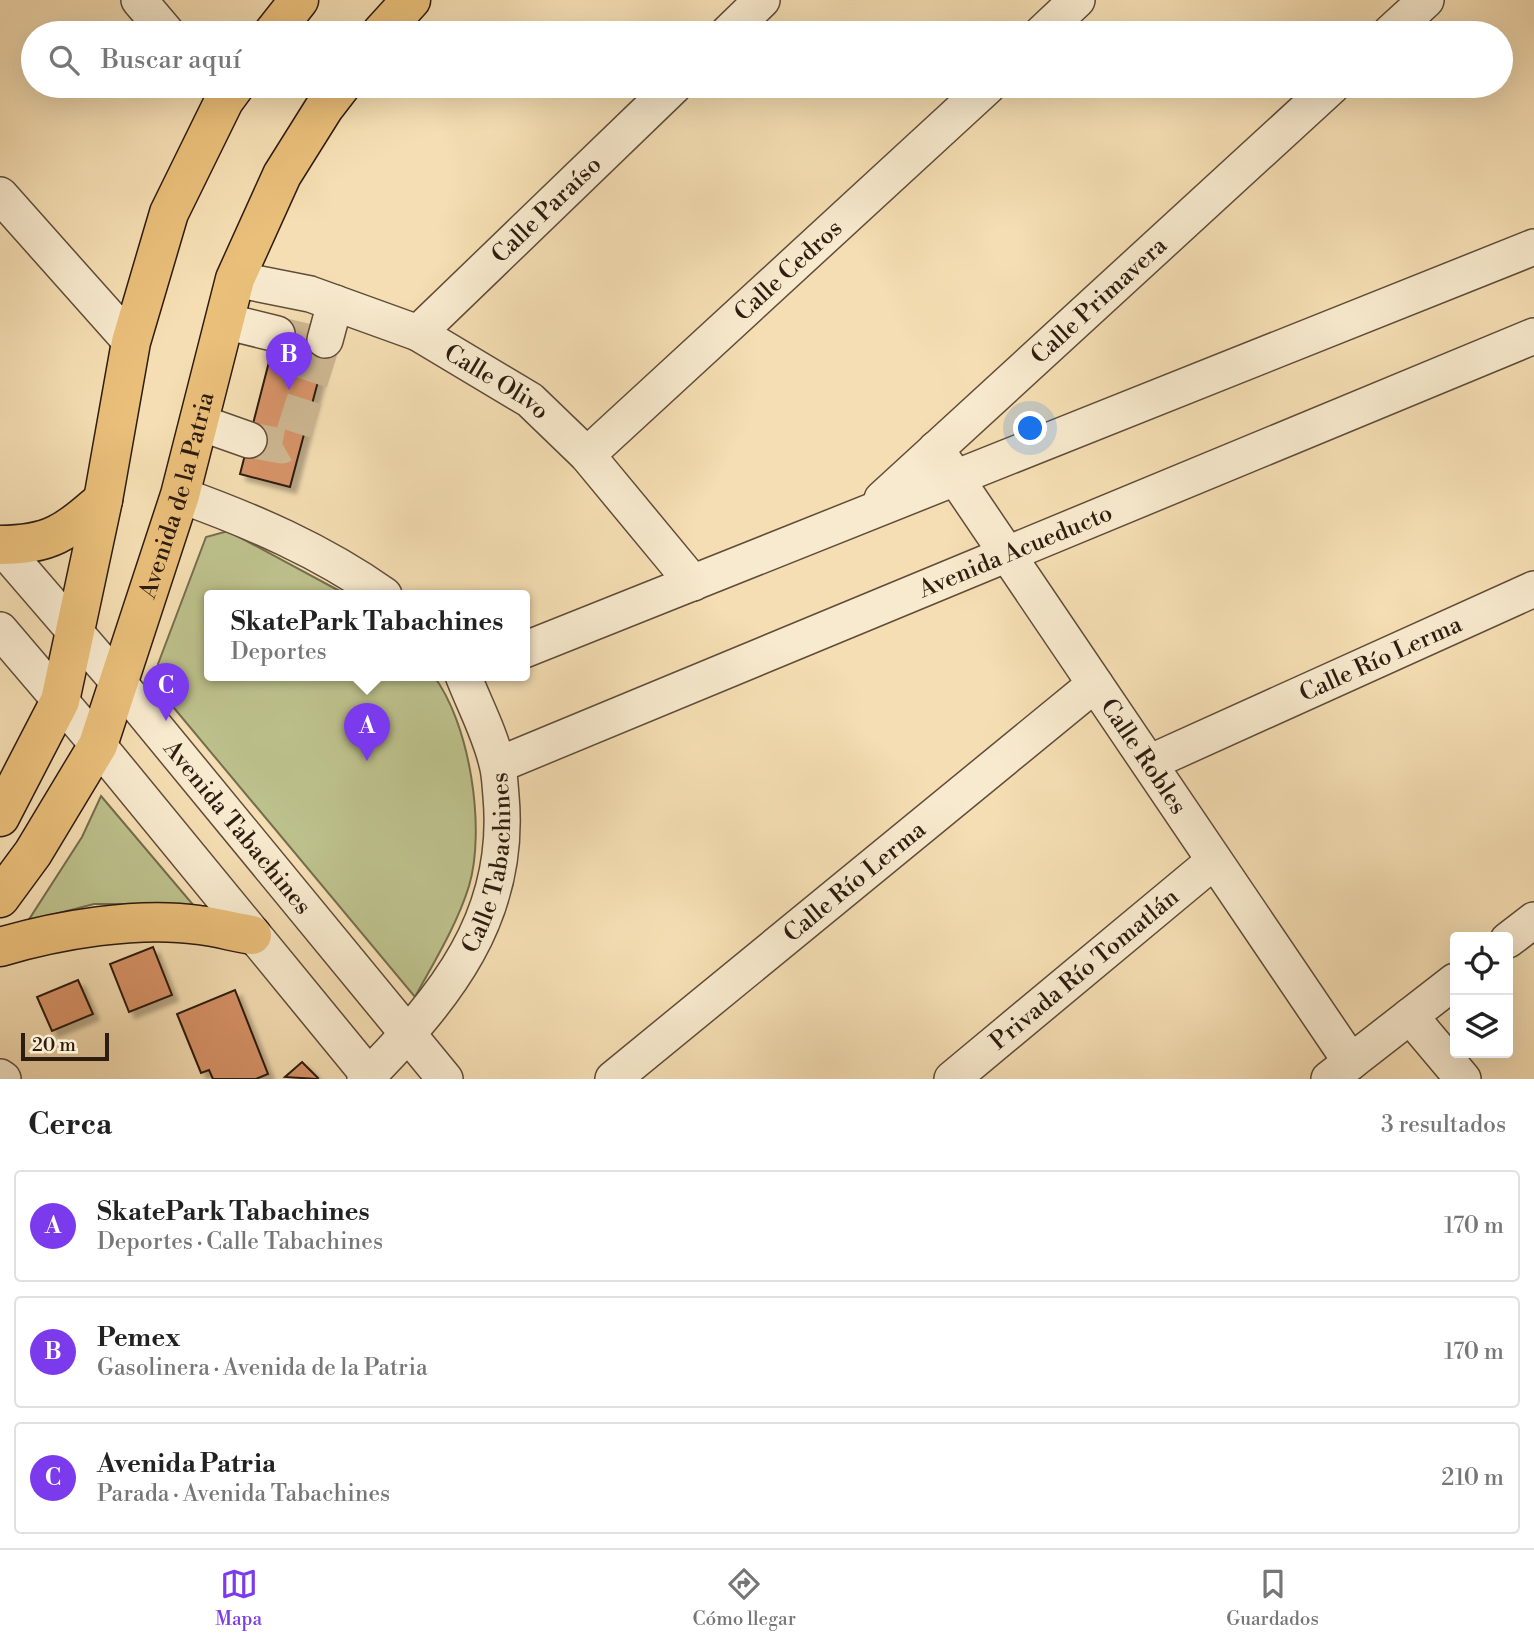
<!DOCTYPE html>
<html lang="es">
<meta charset="utf-8">
<style>
:root{--surface:#fff;--page:#f6f6f6;--text:#222;--muted:#767676;--line:#e0e0e0;--accent:#7c3aed}
body{margin:0;font-family:"Libre Bodoni",serif;background:var(--page);color:var(--text)}
.controls{position:absolute;right:21px;bottom:21px;display:grid;overflow:hidden;border-radius:7px;box-shadow:0 7px 28px #0002}
.controls button{width:63px;height:63px;display:grid;place-items:center;padding:0;border:0;border-bottom:2px solid var(--line);background:var(--surface);color:var(--text);font:35px sans-serif}
.scale{position:absolute;left:21px;bottom:18px;width:88px;box-sizing:border-box;padding-left:7px;border:4px solid #2d1c10;border-top:0;font-size:19px;line-height:24px;white-space:nowrap;color:#2d1c10;-webkit-text-stroke:5px #f8eace;paint-order:stroke}
.you{position:absolute;left:1031px;top:429px;width:24px;height:24px;margin:-18px;border:5px solid #fff;border-radius:50%;background:#1a73e8;box-shadow:0 0 0 10px #1a73e833}
.badge{display:grid;place-items:center;width:46px;height:46px;border-radius:50%;background:var(--accent);color:#fff;font-size:23px;font-weight:700}
.pin{position:absolute;translate:-50% -58px;filter:drop-shadow(0 2px 4px #0008)}
.pin::after{content:'';position:absolute;top:37px;width:24px;height:21px;background:inherit;clip-path:polygon(0 0,100% 0,50% 100%)}
.popup{position:absolute;left:204px;top:590px;width:326px;height:91px;box-sizing:border-box;display:grid;place-content:center;border-radius:7px;background:var(--surface);filter:drop-shadow(0 2px 5px #0005);font-size:23px;white-space:nowrap;color:var(--muted)}
.popup b{font-size:26px;color:var(--text)}
.popup::after{content:'';position:absolute;left:50%;top:100%;margin-left:-14px;border:14px solid transparent;border-top-color:var(--surface)}
.list{margin:0;padding:0;list-style:none}
h2{display:flex;justify-content:space-between;align-items:center;height:91px;margin:0;padding:0 28px;font-size:30px}
h2 small{font-size:23px;font-weight:400;color:var(--muted)}
.list li{display:grid;grid-template-columns:46px 1fr auto;gap:21px;align-items:center;box-sizing:border-box;height:112px;margin:0 14px 14px;padding:0 14px;border:2px solid var(--line);border-radius:7px}
.list b{display:block;font-size:26px;white-space:nowrap}
.list p{margin:0;font-size:23px;white-space:nowrap;color:var(--muted)}
.list em{font-size:23px;font-style:normal;color:var(--muted)}
.icon{flex:none;width:38px;height:38px;fill:none;stroke:currentColor;stroke-width:2;stroke-linecap:round;stroke-linejoin:round}
.map{position:relative;flex:none;width:1534px;height:1079px;overflow:hidden}
.search{position:absolute;background:var(--surface);box-shadow:0 7px 28px #0002;left:21px;right:21px;top:21px;height:77px;display:flex;align-items:center;gap:18px;box-sizing:border-box;padding:0 24px;border-radius:38px;color:var(--muted);font-size:26px}
.sheet{height:469px;background:var(--surface)}
nav{display:flex;justify-content:space-around;align-items:center;box-sizing:border-box;height:98px;border-top:2px solid var(--line);background:var(--surface);font-size:19px;color:var(--muted)}
nav a{display:grid;justify-items:center;gap:4px}
nav .on{color:var(--accent)}
.map>svg:first-child{display:block}
.green{fill:#bdc18c;stroke:#756e4e;stroke-width:2}
.building{fill:#d79368;stroke:#2d1c10;stroke-width:2;filter:url(#shadow)}
.lines{fill:none;stroke-linecap:round;stroke-linejoin:round}
.minor-tunnel{stroke:#cdb792;stroke-width:35;stroke-dasharray:35 18;stroke-linecap:butt}
.minor-casing{stroke:#5f4c39;stroke-width:38}
.major-casing{stroke:#2d1c10;stroke-width:41}
.minor{stroke:#f8eace;stroke-width:35}
.major{stroke:#eabf7a;stroke-width:38}
.labels{text-anchor:middle;stroke-width:7;stroke-linejoin:round;paint-order:stroke}
.street-label{font-size:24px;fill:#2d1c10;stroke:#f8eace}
</style>
<div class="map">
<svg width="1534" height="1079" viewBox="0 0 1534 1079">
<defs>
<filter id="shadow"><feDropShadow dx="6" dy="6" stdDeviation="2" flood-color="#0004"/></filter>
</defs>
<rect width="100%" height="100%" fill="#f5deb3"/>
<filter id="stains"><feTurbulence type="fractalNoise" baseFrequency=".00286" numOctaves="4"/><feColorMatrix values="0 0 0 0 .2 0 0 0 0 .09 0 0 0 0 .02 0 0 0 .5 -.17"/></filter>
<radialGradient id="worn" r=".72"><stop offset=".6" stop-color="#630" stop-opacity="0"/><stop offset="1" stop-color="#630" stop-opacity=".3"/></radialGradient>
<g class="green">
<path d="M228 531 347 595H210V675H433C470 723 486 829 469 886 457 925 434 962 415 997L164 696 158 664 206 537Z"/>
<path d="M101 796 200 913 156 904H94L28 921 82 837Z"/>
</g>
<g class="building">
<path d="M278 327 329 340 290 487 240 474Z"/>
<path d="M153 947 172 995 129 1012 110 964Z"/>
<path d="M78 980 93 1014 52 1031 37 997Z"/>
<path d="M235 990 268 1074 256 1079H213L209 1070 201 1073 177 1014Z"/>
<path d="M302 1062 318 1078 317 1079 285 1077Z"/>
</g>
<g class="lines">
<path class="minor-tunnel" d="M249 440 282 446 291 441 322 345 277 334"/>
<g class="minor-casing">
<g id="minor">
<path d="M139 0 167 33"/>
<path d="M728 33 762 0"/>
<path d="M1042 33 1077 0"/>
<path d="M1390 33 1426 0"/>
<path d="M0 195 131 342"/>
<path id="s1" d="M235 279 310 294 418 333 530 400 587 455 693 583"/>
<path d="M224 321 277 334"/>
<path id="s2" d="M418 333 674 86"/>
<path d="M325 340 335 303"/>
<path d="M198 422 249 440"/>
<path id="s3" d="M936 449 1351 1062"/>
<path id="s4" d="M587 455 988 86"/>
<path d="M180 495C252 521 320 550 384 595"/>
<path id="s5" d="M882 499 1332 86"/>
<path id="s6" d="M0 545 120 684 445 1079"/>
<path d="M0 630 98 745 372 1079"/>
<path d="M524 650 1534 247"/>
<path id="s7" d="M1149 763 1534 589"/>
<path id="s8" d="M498 765 1534 336"/>
<path d="M1508 940 1534 920"/>
<path d="M1410 1016 1463 1079"/>
<path d="M0 1077 3 1079"/>
<path id="s9" d="M365 1079C445 998 512 917 501 796 500 786 500 775 497 764 490 733 474 704 463 675"/>
<path id="s10" d="M613 1079 1095 684"/>
<path id="s11" d="M952 1079 1214 861"/>
<path d="M1329 1079 1455 981"/>
</g>
</g>
<g class="major-casing">
<g id="major">
<path d="M273 33 299 0"/>
<path d="M381 33 411 0"/>
<path d="M0 545C51 545 66 532 103 500"/>
<path d="M0 817 60 701 103 500 131 342 169 213 224 101 235 86"/>
<path id="s12" d="M0 898 33 853 98 745 180 495 235 279 282 175 324 108 341 86"/>
<path d="M0 947C58 930 138 916 199 925 216 927 234 932 252 935"/>
</g>
</g>
<use href="#minor" class="minor"/>
<use href="#major" class="major"/>
</g>
<g class="labels">
<g class="street-label">
<text dy="8" stroke="none"><textPath href="#s2" startOffset="178">Calle Paraíso</textPath></text>
<text dy="8" stroke="none"><textPath href="#s4" startOffset="273">Calle Cedros</textPath></text>
<text dy="8" stroke="none"><textPath href="#s5" startOffset="294">Calle Primavera</textPath></text>
<text dy="8" stroke="none"><textPath href="#s1" startOffset="284">Calle Olivo</textPath></text>
<text dy="8" stroke="none"><textPath href="#s12" startOffset="444">Avenida de la Patria</textPath></text>
<text dy="8" stroke="none"><textPath href="#s8" startOffset="560">Avenida Acueducto</textPath></text>
<text dy="8" stroke="none"><textPath href="#s7" startOffset="254">Calle Río Lerma</textPath></text>
<text dy="8" stroke="none"><textPath href="#s3" startOffset="371">Calle Robles</textPath></text>
<text dy="8" stroke="none"><textPath href="#s6" startOffset="369">Avenida Tabachines</textPath></text>
<text dy="8" stroke="none"><textPath href="#s9" startOffset="257">Calle Tabachines</textPath></text>
<text dy="8" stroke="none"><textPath href="#s10" startOffset="312">Calle Río Lerma</textPath></text>
<text dy="8" stroke="none"><textPath href="#s11" startOffset="172">Privada Río Tomatlán</textPath></text>
</g>
</g>
<rect width="100%" height="100%" filter="url(#stains)"/>
<rect width="100%" height="100%" fill="url(#worn)"/>
</svg>
<div class="controls">
<button><svg class="icon" aria-label="locate" viewBox="0 0 24 24"><circle cx="12" cy="12" r="6"/><path d="M12 2v4M12 18v4M2 12h4M18 12h4"/></svg></button>
<button><svg class="icon" aria-label="layers" viewBox="0 0 24 24"><path d="M12 4l9 5-9 5-9-5zM3 14l9 5 9-5"/></svg></button>
</div>
<div class="scale">20 m</div>
<div class="you"></div>
<div class="pin badge" style="left:367px;top:761px">A</div>
<div class="popup"><b>SkatePark Tabachines</b>Deportes</div>
<div class="pin badge" style="left:289px;top:390px">B</div>
<div class="pin badge" style="left:166px;top:721px">C</div>
<div class="search"><svg class="icon" aria-label="search" viewBox="0 0 24 24"><circle cx="10" cy="10" r="6"/><path d="M15 15l6 6"/></svg>Buscar aquí</div>
</div>
<section class="sheet">
<h2>Cerca<small>3 resultados</small></h2>
<ul class="list">
<li><span class="badge">A</span><div><b>SkatePark Tabachines</b><p>Deportes · Calle Tabachines</p></div><em>170 m</em></li>
<li><span class="badge">B</span><div><b>Pemex</b><p>Gasolinera · Avenida de la Patria</p></div><em>170 m</em></li>
<li><span class="badge">C</span><div><b>Avenida Patria</b><p>Parada · Avenida Tabachines</p></div><em>210 m</em></li>
</ul>
</section>
<nav>
<a class="on"><svg class="icon" aria-label="map" viewBox="0 0 24 24"><path d="M3 6l6-2 6 2 6-2v14l-6 2-6-2-6 2zM9 4v14M15 6v14"/></svg>Mapa</a>
<a><svg class="icon" aria-label="directions" viewBox="0 0 24 24"><path d="M12 3l9 9-9 9-9-9zM9 14v-3h6M13 9l2 2-2 2"/></svg>Cómo llegar</a>
<a><svg class="icon" aria-label="saved" viewBox="0 0 24 24"><path d="M7 4h10v16l-5-4-5 4z"/></svg>Guardados</a>
</nav>
